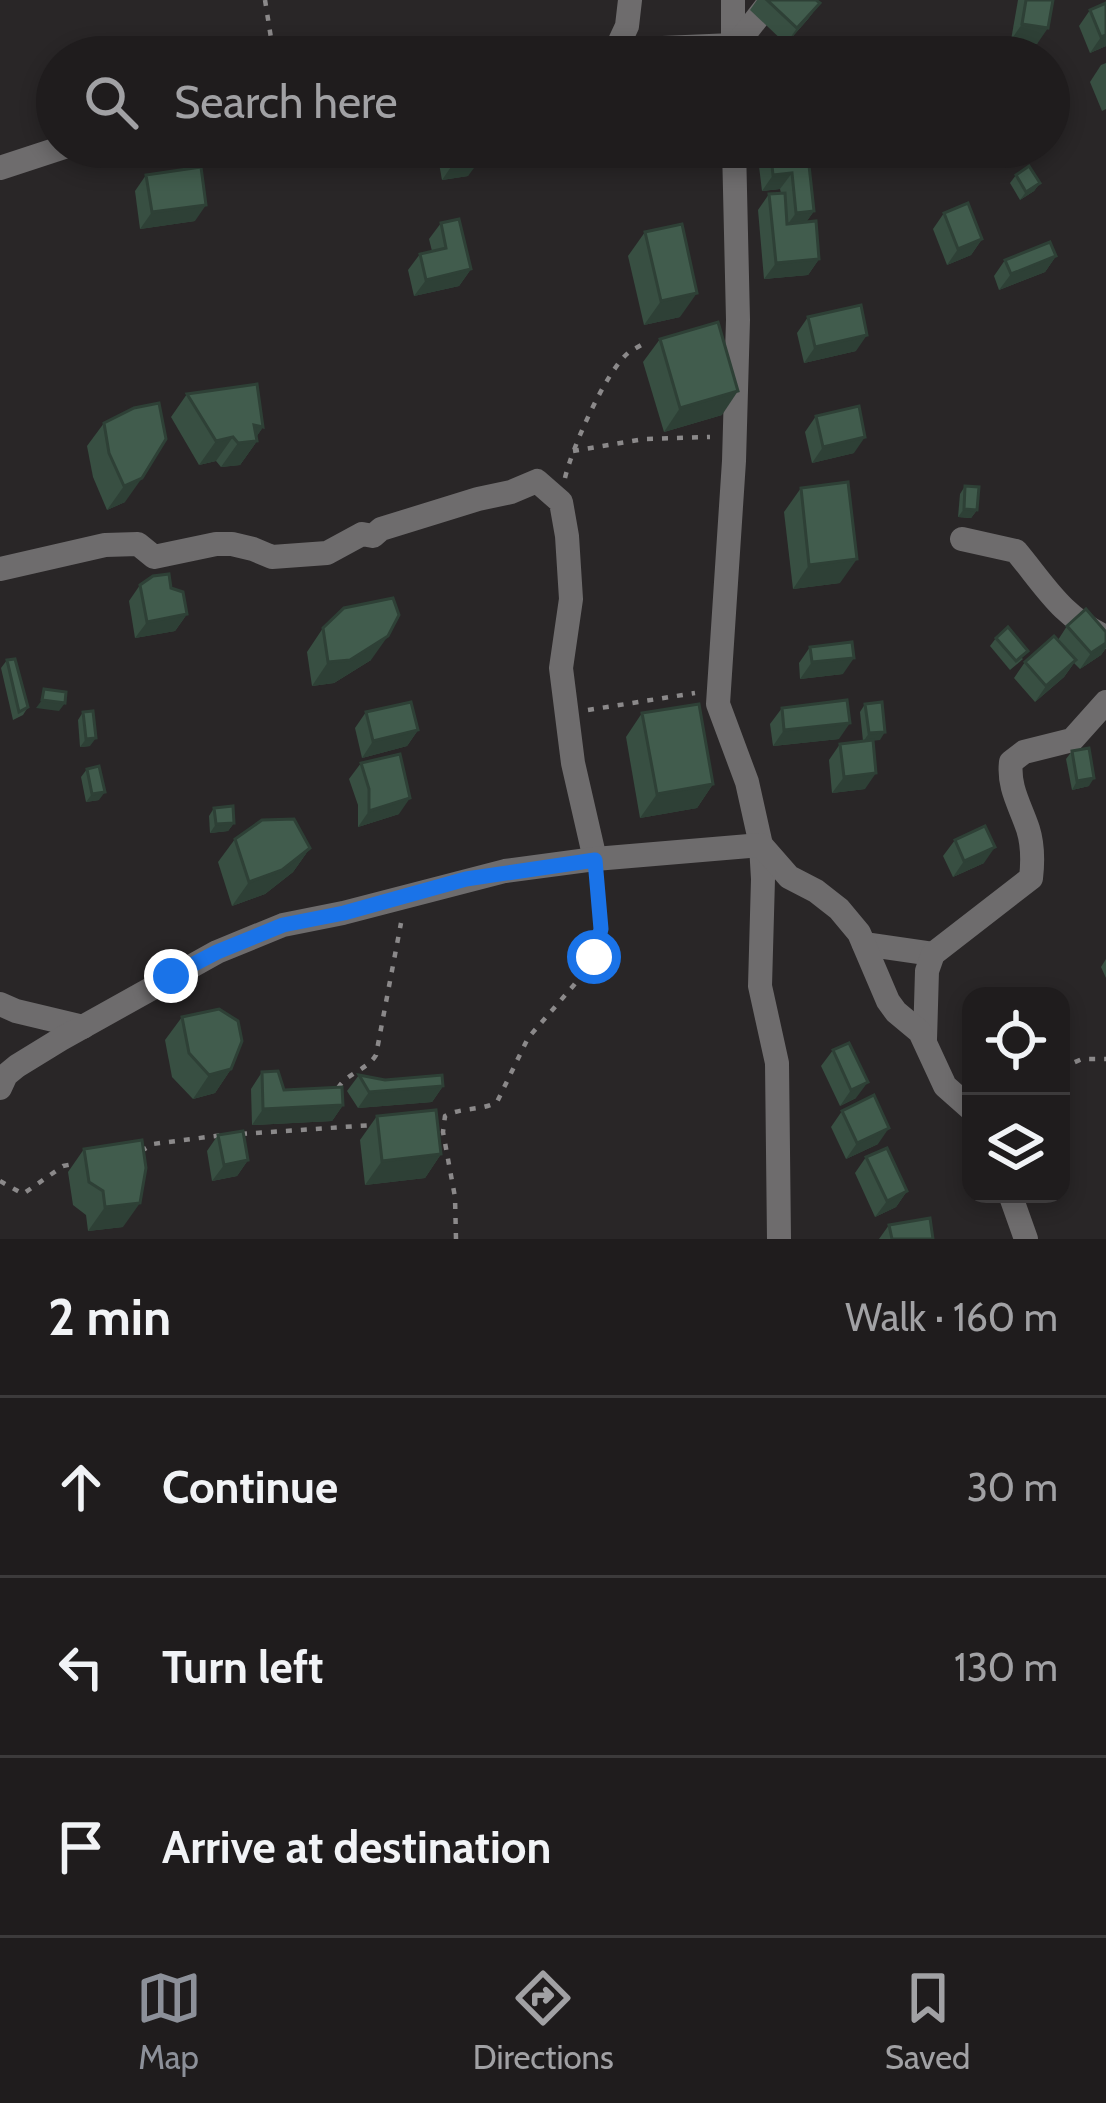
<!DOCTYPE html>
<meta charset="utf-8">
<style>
:root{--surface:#1f1c1d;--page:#2c292a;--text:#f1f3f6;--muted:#a1a1a4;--line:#3c3a3b;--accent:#8c9099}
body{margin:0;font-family:Cabin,sans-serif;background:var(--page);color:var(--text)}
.controls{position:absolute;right:36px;bottom:36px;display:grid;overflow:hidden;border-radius:24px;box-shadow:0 6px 18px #0003}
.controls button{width:108px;height:108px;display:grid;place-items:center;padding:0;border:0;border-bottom:3px solid var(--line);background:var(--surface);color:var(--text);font:60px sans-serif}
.stop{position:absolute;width:36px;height:36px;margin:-27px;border:9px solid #1a73e8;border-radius:50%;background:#fff}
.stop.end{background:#1a73e8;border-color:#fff;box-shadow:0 3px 12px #0008}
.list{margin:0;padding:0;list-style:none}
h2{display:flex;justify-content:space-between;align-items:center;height:156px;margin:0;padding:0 48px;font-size:51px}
h2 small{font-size:39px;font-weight:400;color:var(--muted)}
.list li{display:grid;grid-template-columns:78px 1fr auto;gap:36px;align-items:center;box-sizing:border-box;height:180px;padding:0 48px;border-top:3px solid var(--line)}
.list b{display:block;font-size:45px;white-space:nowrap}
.list em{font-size:39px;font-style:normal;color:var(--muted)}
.icon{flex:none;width:66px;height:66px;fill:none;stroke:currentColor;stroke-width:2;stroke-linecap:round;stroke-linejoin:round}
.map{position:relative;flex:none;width:1106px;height:1239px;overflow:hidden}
.search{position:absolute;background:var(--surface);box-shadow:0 6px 18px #0003;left:36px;right:36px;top:36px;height:132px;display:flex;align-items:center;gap:30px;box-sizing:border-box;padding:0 42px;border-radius:66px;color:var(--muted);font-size:45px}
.sheet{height:696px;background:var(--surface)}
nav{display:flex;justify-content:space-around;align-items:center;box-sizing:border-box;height:168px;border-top:3px solid var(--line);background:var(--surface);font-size:33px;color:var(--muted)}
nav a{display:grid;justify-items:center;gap:6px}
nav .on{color:var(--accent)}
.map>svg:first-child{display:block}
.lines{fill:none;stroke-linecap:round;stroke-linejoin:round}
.path{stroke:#8b898a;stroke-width:4.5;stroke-dasharray:6 9;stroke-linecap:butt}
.minor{stroke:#6e6c6d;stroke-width:24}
.wall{fill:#384f42}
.shaded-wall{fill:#2e4036}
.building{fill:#415c4d;stroke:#2e4036;stroke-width:3}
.route{stroke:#1a73e8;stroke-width:15}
</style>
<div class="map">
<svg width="1106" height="1239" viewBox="0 0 1106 1239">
<rect width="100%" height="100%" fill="#292627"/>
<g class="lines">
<g class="path">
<path d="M265 0 274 57"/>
<path d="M573 451 644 439 710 437"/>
<path d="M565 478C572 448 605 373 628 353 629 352 643 344 645 343"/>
<path d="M588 710 695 693"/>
<path d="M1061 1068 1082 1059H1106"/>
<path d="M338 1088C347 1073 367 1070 376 1055L401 923"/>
<path d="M241 1134 373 1125"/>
<path d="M141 1151 153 1144 223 1135"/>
<path d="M0 1181 23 1194 63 1166 78 1163"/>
<path d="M456 1239 455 1197 443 1132 445 1116C461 1107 481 1111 497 1102L528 1038 574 985 594 957 601 929 597 883"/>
</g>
<g class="minor">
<path d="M614 54 627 26 630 0"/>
<path d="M733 55V0"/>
<path d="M607 57 639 49 733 45 740 40 771 0"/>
<path d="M111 147 135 153 175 147"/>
<path d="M734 147 738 320 734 461 718 704 747 782 761 845 763 879 760 986 777 1063 779 1239"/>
<path d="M0 168 64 147"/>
<path d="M962 539 1016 551C1046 587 1061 616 1106 637"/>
<path d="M0 569 105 545 138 544 154 557 216 544H232L253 549 272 557 327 553 362 534 373 536 381 529 478 499 511 492 537 481 561 502 567 536 571 599 561 668 573 763 595 859"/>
<path d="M864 944 933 954"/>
<path d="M0 1004 16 1011 83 1027"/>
<path d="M925 1040 927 971 933 954 1031 878C1033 861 1033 845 1028 829 1020 805 1008 787 1011 762L1024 752 1072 740 1106 702"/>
<path d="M0 1088 6 1075 17 1066 61 1039 217 952 283 925 343 913 505 871 595 859 761 845 789 877 816 891 839 909 859 933 888 1001 896 1012 920 1032 945 1086 971 1109"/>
<path d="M1010 1194 1026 1239"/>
</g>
</g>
<g class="wall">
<path d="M757 0H816L820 3 808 19 786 44 750 10Z"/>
<path d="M1018 0H1053L1037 44 1011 40Z"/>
<path d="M1106 3V46L1090 53 1079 26 1090 10Z"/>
<path d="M1106 63V109L1102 111 1090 82 1101 65Z"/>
<path d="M436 147H477L468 176 442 180Z"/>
<path d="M600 147H646L602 157Z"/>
<path d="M766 147H807L814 211 806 222 819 259 808 275 764 279 758 210 769 194 781 193 780 189 762 191 758 158Z"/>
<path d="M146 175 195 221 140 229 135 191Z"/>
<path d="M1016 175 1040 183 1034 191 1020 200 1010 183Z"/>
<path d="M944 213 982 239 971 255 947 265 933 229Z"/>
<path d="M441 223 471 269 459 286 414 296 408 270 420 254 432 251 429 239Z"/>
<path d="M645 232 680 317 644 325 628 256Z"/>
<path d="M1056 256 1045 272 999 290 994 276 1005 260Z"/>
<path d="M808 317 856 351 804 363 797 333Z"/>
<path d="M660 339 722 415 664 432 643 362Z"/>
<path d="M187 394 263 427 256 437 257 441 240 465 221 467 216 461 199 465 171 417Z"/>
<path d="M134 408 125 502 107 510 93 477 87 446 104 423Z"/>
<path d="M816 416 854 453 812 463 805 432Z"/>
<path d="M965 486 977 510 971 518 958 517 960 494Z"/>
<path d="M801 488 840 583 793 589 784 512Z"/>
<path d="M140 585 171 588 187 614 175 631 135 638 129 601Z"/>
<path d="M1067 626 1106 632V648L1101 655 1080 669 1074 663 1064 677 1035 702 1014 678 1025 662 1058 640Z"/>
<path d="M323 628 371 660 334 683 312 686 307 652Z"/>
<path d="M996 638 1023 659 1010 670 990 646Z"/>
<path d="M810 647 843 674 800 679 799 663Z"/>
<path d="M7 660 28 707 23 715 13 720 1 668Z"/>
<path d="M865 704 880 740H873L865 789 832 793 829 760 840 744 863 741 860 712Z"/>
<path d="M782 708 839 739 773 746 770 724Z"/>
<path d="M83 712 90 746 80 747 78 720Z"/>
<path d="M366 712 418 730 407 746 362 758 355 728Z"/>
<path d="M642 713 713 784 697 808 640 818 626 737Z"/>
<path d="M1072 751 1089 786 1072 790 1066 759Z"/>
<path d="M361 763 399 814 358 827V805L349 779Z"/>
<path d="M87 769 99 800 86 802 81 777Z"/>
<path d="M214 808 234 823 228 831 210 833 209 816Z"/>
<path d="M235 839 310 848 293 872 265 894 232 906 218 862Z"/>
<path d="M955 840 984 863 953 877 943 856Z"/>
<path d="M1106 959V978L1101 967Z"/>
<path d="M182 1017 231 1069 215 1093 193 1099 172 1077 165 1040Z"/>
<path d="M833 1050 856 1098 840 1106 821 1066Z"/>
<path d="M262 1072 284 1090 343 1105 332 1121 252 1125 251 1089Z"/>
<path d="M359 1075 385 1080 443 1086 432 1102 358 1108 347 1091Z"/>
<path d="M842 1111 878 1144 846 1159 831 1127Z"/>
<path d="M377 1116 441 1154 425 1178 365 1185 360 1140Z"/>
<path d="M218 1135 248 1160 237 1176 212 1181 207 1151Z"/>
<path d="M84 1149 123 1227 88 1231 86 1215 73 1205 68 1172Z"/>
<path d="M866 1157 907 1191 896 1207 875 1217 855 1173Z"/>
<path d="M889 1225 933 1239H879Z"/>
</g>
<g class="shaded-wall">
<path d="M820 3 808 19 786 44 797 28Z"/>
<path d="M1022 24 1048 28 1037 44 1011 40Z"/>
<path d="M1106 35V46L1090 53 1101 37Z"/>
<path d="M610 147H646L602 157Z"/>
<path d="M480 160 468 176 442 180 453 164Z"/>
<path d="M792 173 780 189 762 191 773 175Z"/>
<path d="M1040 183 1034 191 1020 200 1026 192Z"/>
<path d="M206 205 195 221 140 229 152 212Z"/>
<path d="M814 211 803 227 784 229 796 213Z"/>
<path d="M982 239 971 255 947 265 958 249Z"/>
<path d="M1056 256 1045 272 999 290 1011 274Z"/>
<path d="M819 259 808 275 764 279 776 263Z"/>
<path d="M471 269 459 286 414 296 426 280Z"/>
<path d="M697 293 680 317 644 325 661 301Z"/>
<path d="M867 335 856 351 804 363 815 347Z"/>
<path d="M738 391 722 415 664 432 680 408Z"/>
<path d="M254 425 263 427 253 442 257 441 240 465 221 467 238 443Z"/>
<path d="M233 437 216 461 199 465 216 441Z"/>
<path d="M865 437 854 453 812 463 823 447Z"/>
<path d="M142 478 125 502 107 510 124 486Z"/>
<path d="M964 509 977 510 971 518 958 517Z"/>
<path d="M857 559 840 583 793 589 809 565Z"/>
<path d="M187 614 175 631 135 638 147 622Z"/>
<path d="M388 636 371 660 334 683 312 686 328 662Z"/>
<path d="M1106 643V648L1101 655 1080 669 1091 653Z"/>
<path d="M854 658 843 674 800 679 812 662Z"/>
<path d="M1076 660 1064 677 1035 702 1046 686Z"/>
<path d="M42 700 65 703 59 711 36 708Z"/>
<path d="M850 723 839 739 773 746 784 730Z"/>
<path d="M418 730 407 746 362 758 373 741Z"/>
<path d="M885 732 880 740 863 742 869 733Z"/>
<path d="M96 738 90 746 80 747 86 739Z"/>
<path d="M876 773 865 789 832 793 844 777Z"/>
<path d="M1094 778 1089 786 1072 790 1077 781Z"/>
<path d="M713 784 697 808 640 818 657 794Z"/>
<path d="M105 792 99 800 86 802 92 794Z"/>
<path d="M410 798 399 814 358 827 369 811Z"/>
<path d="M234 823 228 831 210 833 216 824Z"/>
<path d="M995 847 984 863 953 877 964 861Z"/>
<path d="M310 848 293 872 265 894 232 906 249 882Z"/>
<path d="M231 1069 215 1093 193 1099 209 1075Z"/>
<path d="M868 1082 856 1098 840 1106 851 1090Z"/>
<path d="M443 1086 432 1102 358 1108 369 1092Z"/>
<path d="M343 1105 332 1121 252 1125 263 1109Z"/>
<path d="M889 1128 878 1144 846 1159 857 1143Z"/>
<path d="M441 1154 425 1178 365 1185 382 1161Z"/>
<path d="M248 1160 237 1176 212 1181 224 1165Z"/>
<path d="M907 1191 896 1207 875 1217 887 1201Z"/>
<path d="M140 1203 123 1227 88 1231 105 1207Z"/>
</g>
<g class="building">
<path d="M767 0H816L820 3 797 28Z"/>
<path d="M1026 0H1053L1048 28 1022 24Z"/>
<path d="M1106 3V35L1101 37 1090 10Z"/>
<path d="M450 147H477L480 160 453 164Z"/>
<path d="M770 147H807L814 211 796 213 792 173 773 175Z"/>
<path d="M1029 166 1040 183 1026 192 1016 175Z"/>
<path d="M201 167 206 205 152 212 146 175Z"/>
<path d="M785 193 787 224 816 221 819 259 776 263 769 194Z"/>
<path d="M968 203 982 239 958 249 944 213Z"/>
<path d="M459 219 471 269 426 280 420 254 446 248 441 223Z"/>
<path d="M682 224 697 293 661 301 645 232Z"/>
<path d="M1050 242 1056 256 1011 274 1005 260Z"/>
<path d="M861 305 867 335 815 347 808 317Z"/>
<path d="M718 322 738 391 680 408 660 339Z"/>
<path d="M257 384 263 427 254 425 257 441 238 443 233 437 216 441 187 394Z"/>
<path d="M159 403 166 439 142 478 124 486 109 453 104 423 134 408Z"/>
<path d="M859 406 865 437 823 447 816 416Z"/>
<path d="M848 482 857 559 809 565 801 488Z"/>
<path d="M965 486 979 487 977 510 964 509Z"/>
<path d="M169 574 171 588 183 592 187 614 147 622 140 585 153 576Z"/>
<path d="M393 598 399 615 388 636 350 660 328 662 323 628 344 608Z"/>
<path d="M1086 609 1106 632V643L1091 653 1067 626Z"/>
<path d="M1008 627 1028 651 1016 661 996 638Z"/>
<path d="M1054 636 1076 660 1046 686 1025 662Z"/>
<path d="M852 642 854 658 812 662 810 647Z"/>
<path d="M15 659 28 707 19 712 7 660Z"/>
<path d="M44 689 66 692 65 703 42 700Z"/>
<path d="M847 700 850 723 784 730 782 708Z"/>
<path d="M411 702 418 730 373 741 366 712Z"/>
<path d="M882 702 885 732 869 733 865 704Z"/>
<path d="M699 704 713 784 657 794 642 713Z"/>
<path d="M93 711 96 738 86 739 83 712Z"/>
<path d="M873 740 876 773 844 777 840 744Z"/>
<path d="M1089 748 1094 778 1077 781 1072 751Z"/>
<path d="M400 754 410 798 369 811V789L361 763Z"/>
<path d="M99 766 105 792 92 794 87 769Z"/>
<path d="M233 806 234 823 216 824 214 808Z"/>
<path d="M294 819 310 848 282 870 249 882 235 839 262 820Z"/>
<path d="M985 826 995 847 964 861 955 840Z"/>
<path d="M219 1009 238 1021 242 1041 231 1069 209 1075 189 1053 182 1017Z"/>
<path d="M849 1043 868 1082 851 1090 833 1050Z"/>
<path d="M278 1071 284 1090 342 1087 343 1105 263 1109 262 1072Z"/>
<path d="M359 1075 385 1080 442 1075 443 1086 369 1092Z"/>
<path d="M874 1095 889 1128 857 1143 842 1111Z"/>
<path d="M436 1110 441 1154 382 1161 377 1116Z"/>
<path d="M243 1131 248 1160 224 1165 218 1135Z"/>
<path d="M142 1140 146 1168 140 1203 105 1207 103 1191 89 1182 84 1149Z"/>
<path d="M887 1148 907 1191 887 1201 866 1157Z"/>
<path d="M930 1218 933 1239H892L889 1225Z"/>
</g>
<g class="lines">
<path class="route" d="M171 976 217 952 283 925 344 913 466 879 595 860 601 929 594 957"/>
</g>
</svg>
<div class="controls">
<button><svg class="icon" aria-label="locate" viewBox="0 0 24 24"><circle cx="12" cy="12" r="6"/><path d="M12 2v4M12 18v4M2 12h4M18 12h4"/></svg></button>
<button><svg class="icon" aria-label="layers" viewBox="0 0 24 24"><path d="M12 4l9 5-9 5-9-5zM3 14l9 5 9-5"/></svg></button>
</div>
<div class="stop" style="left:594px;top:957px"></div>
<div class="stop end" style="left:171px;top:976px"></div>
<div class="search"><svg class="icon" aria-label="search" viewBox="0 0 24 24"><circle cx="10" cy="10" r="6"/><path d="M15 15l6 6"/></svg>Search here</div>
</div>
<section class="sheet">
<h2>2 min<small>Walk · 160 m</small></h2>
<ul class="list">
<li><svg class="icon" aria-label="ahead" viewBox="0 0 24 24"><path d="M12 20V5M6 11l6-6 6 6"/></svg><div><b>Continue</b></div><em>30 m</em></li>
<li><svg class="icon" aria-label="left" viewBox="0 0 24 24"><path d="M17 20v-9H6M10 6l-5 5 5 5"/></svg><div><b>Turn left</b></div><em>130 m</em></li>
<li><svg class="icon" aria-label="arrive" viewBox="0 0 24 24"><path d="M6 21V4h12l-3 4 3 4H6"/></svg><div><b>Arrive at destination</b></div></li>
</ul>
</section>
<nav>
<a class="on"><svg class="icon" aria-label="map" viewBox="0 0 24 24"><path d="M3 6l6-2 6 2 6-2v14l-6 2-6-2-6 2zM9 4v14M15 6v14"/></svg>Map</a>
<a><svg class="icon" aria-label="directions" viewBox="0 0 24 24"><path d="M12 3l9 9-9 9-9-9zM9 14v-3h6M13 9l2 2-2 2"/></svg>Directions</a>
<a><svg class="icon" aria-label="saved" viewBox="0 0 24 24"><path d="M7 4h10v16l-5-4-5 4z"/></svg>Saved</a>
</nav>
